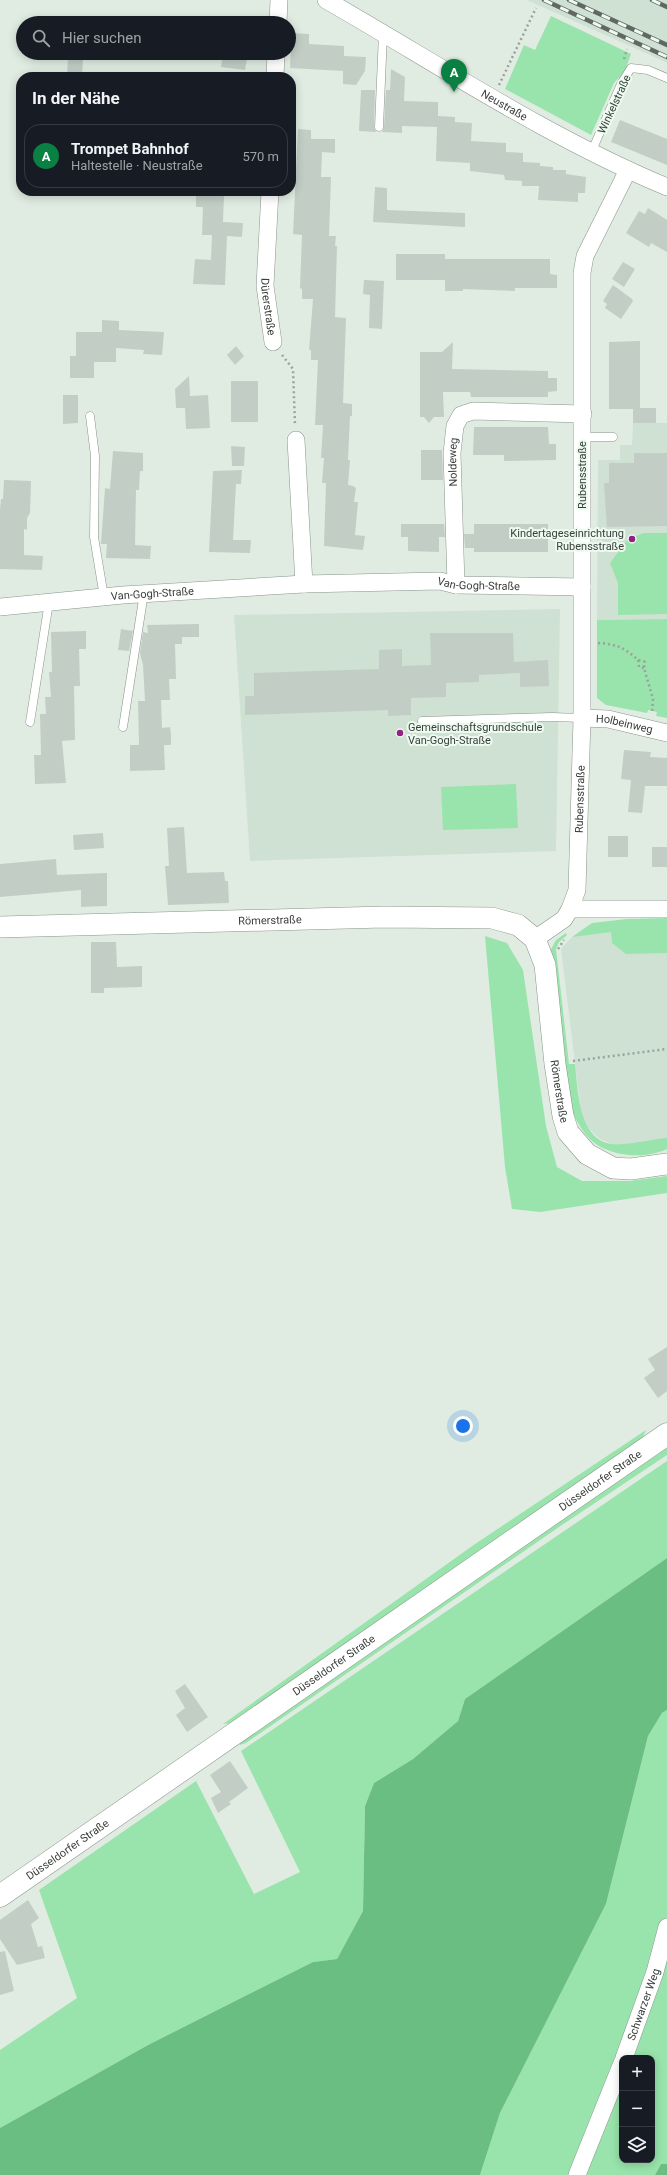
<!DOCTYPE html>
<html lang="de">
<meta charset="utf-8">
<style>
:root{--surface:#171b24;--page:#242831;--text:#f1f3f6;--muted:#9ea1a6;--line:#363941;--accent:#0b8043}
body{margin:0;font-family:Roboto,sans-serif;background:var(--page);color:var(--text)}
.controls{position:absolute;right:12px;bottom:12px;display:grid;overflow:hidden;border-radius:8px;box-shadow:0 2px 10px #0003}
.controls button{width:36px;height:36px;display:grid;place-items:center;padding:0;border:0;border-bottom:1px solid var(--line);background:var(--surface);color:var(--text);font:20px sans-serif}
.you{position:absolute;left:463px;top:1426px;width:14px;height:14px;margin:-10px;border:3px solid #fff;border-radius:50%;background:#1a73e8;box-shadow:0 0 0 6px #1a73e833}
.badge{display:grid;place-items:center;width:26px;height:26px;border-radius:50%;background:var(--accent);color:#fff;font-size:13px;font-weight:700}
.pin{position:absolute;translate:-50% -33px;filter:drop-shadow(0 1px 2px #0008)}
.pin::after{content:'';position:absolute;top:21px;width:14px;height:12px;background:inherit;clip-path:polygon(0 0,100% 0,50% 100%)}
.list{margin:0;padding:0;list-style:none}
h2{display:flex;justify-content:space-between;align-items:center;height:52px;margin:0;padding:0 16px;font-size:17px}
h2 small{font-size:13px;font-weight:400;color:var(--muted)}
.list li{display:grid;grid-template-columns:26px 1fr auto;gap:12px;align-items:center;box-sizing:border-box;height:64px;margin:0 8px 8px;padding:0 8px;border:1px solid var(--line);border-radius:16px}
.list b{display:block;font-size:15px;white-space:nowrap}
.list p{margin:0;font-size:13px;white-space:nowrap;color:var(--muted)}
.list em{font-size:13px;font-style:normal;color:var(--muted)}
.icon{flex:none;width:22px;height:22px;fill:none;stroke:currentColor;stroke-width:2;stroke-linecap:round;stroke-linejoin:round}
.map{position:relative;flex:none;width:667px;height:2175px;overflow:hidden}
.search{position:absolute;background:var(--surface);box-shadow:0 2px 10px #0003;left:16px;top:16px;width:280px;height:44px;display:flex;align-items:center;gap:10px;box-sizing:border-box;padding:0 14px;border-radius:22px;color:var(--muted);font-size:15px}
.panel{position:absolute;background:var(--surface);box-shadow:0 2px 10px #0003;left:16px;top:72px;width:280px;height:124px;border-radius:16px}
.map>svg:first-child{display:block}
.built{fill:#cfe1d2}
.green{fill:#99e4ac;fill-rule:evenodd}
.water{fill:#6abe82}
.building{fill:#c2cec5}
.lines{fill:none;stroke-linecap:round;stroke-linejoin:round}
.service-casing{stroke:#89948b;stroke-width:9}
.minor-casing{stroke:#89948b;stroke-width:18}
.tertiary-casing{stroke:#89948b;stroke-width:22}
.secondary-casing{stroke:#89948b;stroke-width:23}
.path{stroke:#99a29b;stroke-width:2.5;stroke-dasharray:2 3;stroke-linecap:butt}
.service{stroke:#fff;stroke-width:8}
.minor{stroke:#fff;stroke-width:17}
.tertiary{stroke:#fff;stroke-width:21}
.secondary{stroke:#fff;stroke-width:22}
.rail-casing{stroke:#616863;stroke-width:4.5}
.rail{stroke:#edfaf0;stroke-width:3;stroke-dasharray:9;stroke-linecap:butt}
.poi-dot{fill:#942181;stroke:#edfaf0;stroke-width:1.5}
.labels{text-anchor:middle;stroke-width:4;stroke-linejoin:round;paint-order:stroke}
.street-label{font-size:11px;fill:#393e3a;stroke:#edfaf0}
.poi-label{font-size:11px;fill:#393e3a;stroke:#edfaf0;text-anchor:end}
</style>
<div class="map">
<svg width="667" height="2175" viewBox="0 0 667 2175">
<rect width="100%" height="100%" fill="#e0ece2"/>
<g class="built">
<path d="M527 0H667V63L661 60Z"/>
<path d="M633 423H667V619L597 620 598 460H620V445H632Z"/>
<path d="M560 609 556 851 250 861 234 615Z"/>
<path d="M667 927V1145L612 1144 600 1139 587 1127 581 1112 561 949 572 937 588 931Z"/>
</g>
<g class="green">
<path d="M551 16 631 54 625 71 614 83 591 135 505 89 524 45 535 50Z"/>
<path d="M644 533H667V614L618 615V583L610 563 628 539Z"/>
<path d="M667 619V718L656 716 657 712 648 710 647 713 606 705 597 698V620Z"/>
<path d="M516 784 518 828 443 830 441 787Z"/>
<path d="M667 918V953L626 954 612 943 611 932 572 937 592 923 627 919Z"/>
<path d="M566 933 567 935 559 942 556 949 569 1064H575C578 1089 578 1140 612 1144 625 1146 653 1139 667 1138V1149C646 1159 615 1157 596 1144 585 1137 578 1123 572 1112L550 951 556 940Z"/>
<path d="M485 936 507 943 523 970 546 1126 557 1167 582 1181H630L667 1176V1193L540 1212 512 1209 505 1167Z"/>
<path d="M646 1430 643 1437 636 1443 233 1723 223 1724 475 1544Z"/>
<path d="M667 1448V1455L562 1525 246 1743 240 1745V1742L513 1550Z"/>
<path d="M667 1461V1558L465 1699 458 1721 413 1759 374 1783 365 1806 363 1911 337 1959 313 1962 257 1990 148 2045 0 2128V2050L77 1998 39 1890 196 1781 254 1894 300 1872 241 1751Z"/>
<path d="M667 1710V2164H661L655 2175H480L500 2113 606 1904 648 1736 662 1713ZM622 2058H652V2160H622Z"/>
</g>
<g class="water">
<path d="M667 1558V1710L662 1713 648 1736 606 1904 500 2113 480 2175H0V2128L148 2045 257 1990 313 1962 337 1959 363 1911 365 1806 374 1783 413 1759 458 1721 465 1699Z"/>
<path d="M661 2164H667V2175H655Z"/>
</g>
<g class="building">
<path d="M289 33 309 34V44L344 46V56L366 57 365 71 356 85 343 84V71L290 68 291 45H289Z"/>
<path d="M223 53H248L245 70 221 67Z"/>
<path d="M68 57 83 58 82 77H67Z"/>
<path d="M391 69 405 77 404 101 438 102V116L455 117V122L472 123 471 141 506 143V152L523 153V162L540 163V166L553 167V170H566V174L586 177 585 193H578V202L538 200 539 186H522V181L505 180 504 175 470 171V163L436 161 437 127 402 126V133L382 132 384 127 386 90H390Z"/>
<path d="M361 90H375L374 127 376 132 359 131Z"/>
<path d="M620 120 667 139V165L611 142Z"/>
<path d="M298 129 311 130V139H335V153L322 152 321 177H331L329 236H336L335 246H337L335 317 346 318 343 403 352 404V416H350L348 460H350L348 485 353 486 356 488 354 502H358L355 535 365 536 363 550 324 546 326 483H322L324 458H321L323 425H315L318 360H311V350H309L313 299H302V289L300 288 302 235 293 234Z"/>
<path d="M375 187 387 188V210L465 213V227L373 222Z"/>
<path d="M196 194 224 195 223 222 243 223 242 237 227 236 225 285 193 284 195 259 211 260 212 235H202L203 207H196Z"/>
<path d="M648 208 667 220V252L651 243 649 247 626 233 639 211 645 214Z"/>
<path d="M396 254H445V259H550V274L557 275V288H515V291L463 289V291H445V280H396Z"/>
<path d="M623 262 635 269 624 287 612 279Z"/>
<path d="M364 280 384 281 382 329 369 328 370 295 363 294Z"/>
<path d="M613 285 632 299 633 301 621 319 605 308 607 304 603 301Z"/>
<path d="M102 320 119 321V330L164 332 162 355 143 354 144 350 116 348V362H94V378H70V356H76V332H102Z"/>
<path d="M640 341V408H656V423H633V409H609V342Z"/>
<path d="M453 342 452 369 548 371V378H557V391L548 392V397H471L470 392H443L444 417H434L429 423 424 417H420V352H442Z"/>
<path d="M236 346 244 356 235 365 227 355Z"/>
<path d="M189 376 190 396 208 395 210 428 186 429 185 408H176L175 389Z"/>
<rect x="231" y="381" width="27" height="41"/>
<path d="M63 395H78V423L63 424Z"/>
<path d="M474 427H548L549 444H556V460L504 461V455H473Z"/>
<path d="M231 446 245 447 244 466H232Z"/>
<path d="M421 450H442L443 480H421Z"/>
<path d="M113 451 143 453V471H140L139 490H136L135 545 151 546 150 559 106 558 107 544H101L105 488 110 489Z"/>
<path d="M634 453H667V526L607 527 604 483H609V463H634Z"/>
<path d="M242 470 241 484H236L233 540H251L250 553 209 552 213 471Z"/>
<path d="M4 480 31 481 30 513 27 518V530L24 529V555L43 556 42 570 0 569V510L1 499H3Z"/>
<path d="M401 524H444L445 537H439V552L408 551V537H401Z"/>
<path d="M474 524H548V552H474V548H465L464 534H474Z"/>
<path d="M199 624V637H182V644H175L176 679H169L170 700H161L162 728 170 727 171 735V745H164L165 770 130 771V745H139L138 701H145L143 665 140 653 143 632 148 633 147 625Z"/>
<path d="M121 629 133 631 129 651 118 650Z"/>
<path d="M86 631V649H79L80 686H74L75 740 62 741 66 783 35 784 34 755H41L40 714H46L45 697H51L49 672H52L51 632Z"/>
<path d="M430 633H513L514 662 548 660 549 686 520 687V673L479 675V682L446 683V697L411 698V715L388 716V710L245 715V696H254V673L379 669V650L402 649V666L431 665Z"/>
<path d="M624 750 651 752 650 757 667 758V786H645L642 813 628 812 631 780 621 779Z"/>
<path d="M184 827 187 873 224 872 225 881H228L229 903 168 905 165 866H169L167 828Z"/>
<path d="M103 833 104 848 74 850 73 835Z"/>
<rect x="608" y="836" width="20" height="21"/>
<rect x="652" y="847" width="15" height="20"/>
<path d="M56 859 57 875 107 873V906L81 907V890L0 897V864Z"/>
<path d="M91 942H116L117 967 142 966V987L104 988V993H91Z"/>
<path d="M667 1347V1391L658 1398 644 1378 655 1370 648 1359Z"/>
<path d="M185 1684 208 1717 187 1732 176 1715 185 1708 175 1691Z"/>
<path d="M230 1761 248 1788 229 1802 231 1804 218 1813 211 1798 221 1792 210 1775Z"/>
<path d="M28 1900 39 1918 31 1924 38 1947 42 1946 45 1958 17 1965 0 1939V1920Z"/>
<path d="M5 1951 14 1991 0 1995V1952Z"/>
</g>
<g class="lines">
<g class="service-casing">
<g id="service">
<path d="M379 127 383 34"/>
<path d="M591 153 621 84 631 68 648 70 667 78"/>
<path d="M90 416 95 456 94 537 104 597"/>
<path d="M582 437H613"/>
<path d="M422 721 552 717 582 718"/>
<path d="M30 722 49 602"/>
<path d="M123 727 144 593"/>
</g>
</g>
<g class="minor-casing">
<g id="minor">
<path id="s1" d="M326 0C438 64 547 137 667 187"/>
<path d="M278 23 279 0"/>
<path d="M275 77 276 53"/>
<path id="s2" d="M270 191 265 286 273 342"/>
<path d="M296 440 304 584"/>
<path id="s3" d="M456 585 452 453 455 426 461 415 473 411 583 414"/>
<path id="s4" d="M0 607 123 595 304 584 440 581 456 585 582 587"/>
<path id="s5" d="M582 718 608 719 667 733"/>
<path id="s6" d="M570 909 577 890 582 718V273L585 256 628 170"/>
<path d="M535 939 564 919 570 909H667"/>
<path id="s7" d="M624 2058 655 1972 667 1927"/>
<path d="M577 2175 622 2063"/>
</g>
</g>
<g class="tertiary-casing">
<g id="tertiary">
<path id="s8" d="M0 927 384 917 492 918 518 925 535 939 545 965 555 1064 563 1116 568 1132 587 1154 613 1168 631 1169 667 1164"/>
</g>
</g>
<g class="secondary-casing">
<g id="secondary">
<path id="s9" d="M0 1896 667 1434"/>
</g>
</g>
<g class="path">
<path d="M624 59 627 49"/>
<path d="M499 85 536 8"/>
<path d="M282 355 293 369 295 425"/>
<path d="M598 643C616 644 623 647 637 659 639 661 642 660 645 662L644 668 653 699 652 713"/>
<path d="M638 660 639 667 644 668"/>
<path d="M558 949 564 940"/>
<path d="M573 1061 667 1049"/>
</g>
<use href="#service" class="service"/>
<use href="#minor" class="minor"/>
<use href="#tertiary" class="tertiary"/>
<use href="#secondary" class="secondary"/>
<g class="rail-casing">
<g id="rail">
<path d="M544 0 667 57"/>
<path d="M569 0 667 45"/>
<path d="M652 0 667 7"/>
</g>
</g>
<use href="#rail" class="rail"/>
</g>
<g class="poi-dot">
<circle cx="632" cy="539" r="4"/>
<circle cx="400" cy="733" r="4"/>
</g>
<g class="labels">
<g class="street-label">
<text dy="4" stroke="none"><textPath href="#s1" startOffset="207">Neustraße</textPath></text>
<text transform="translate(614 104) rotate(-65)" y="4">Winkelstraße</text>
<text dy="4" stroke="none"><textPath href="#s2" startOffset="116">Dürerstraße</textPath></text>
<text dy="4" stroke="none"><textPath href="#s3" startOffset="123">Noldeweg</textPath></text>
<text transform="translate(582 475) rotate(-90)" y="4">Rubensstraße</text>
<text dy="4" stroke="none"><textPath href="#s4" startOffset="480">Van-Gogh-Straße</textPath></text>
<text dy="4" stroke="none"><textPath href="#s4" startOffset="153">Van-Gogh-Straße</textPath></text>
<text dy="4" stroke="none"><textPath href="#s5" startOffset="43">Holbeinweg</textPath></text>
<text dy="4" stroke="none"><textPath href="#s6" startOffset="111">Rubensstraße</textPath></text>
<text dy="4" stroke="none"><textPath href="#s8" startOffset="270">Römerstraße</textPath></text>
<text dy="4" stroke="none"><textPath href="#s8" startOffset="696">Römerstraße</textPath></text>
<text dy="4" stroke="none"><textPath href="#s9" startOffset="730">Düsseldorfer Straße</textPath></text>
<text dy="4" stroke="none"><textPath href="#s9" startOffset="406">Düsseldorfer Straße</textPath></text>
<text dy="4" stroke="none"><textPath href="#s9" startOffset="82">Düsseldorfer Straße</textPath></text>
<text dy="4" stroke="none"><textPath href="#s7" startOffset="57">Schwarzer Weg</textPath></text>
</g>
<g class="poi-label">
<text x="624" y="537">Kindertageseinrichtung<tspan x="624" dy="13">Rubensstraße</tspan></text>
<text x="408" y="731" text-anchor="start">Gemeinschaftsgrundschule<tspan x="408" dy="13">Van-Gogh-Straße</tspan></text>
</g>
</g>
</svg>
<div class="controls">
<button>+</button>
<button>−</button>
<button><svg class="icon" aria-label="layers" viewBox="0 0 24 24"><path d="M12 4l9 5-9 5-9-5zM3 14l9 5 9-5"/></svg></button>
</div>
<div class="you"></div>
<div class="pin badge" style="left:454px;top:92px">A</div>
<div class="search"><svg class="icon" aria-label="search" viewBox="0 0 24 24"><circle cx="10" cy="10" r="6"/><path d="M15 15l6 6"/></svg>Hier suchen</div>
<section class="panel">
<h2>In der Nähe<small></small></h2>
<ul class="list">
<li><span class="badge">A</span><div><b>Trompet Bahnhof</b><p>Haltestelle · Neustraße</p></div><em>570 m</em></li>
</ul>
</section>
</div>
